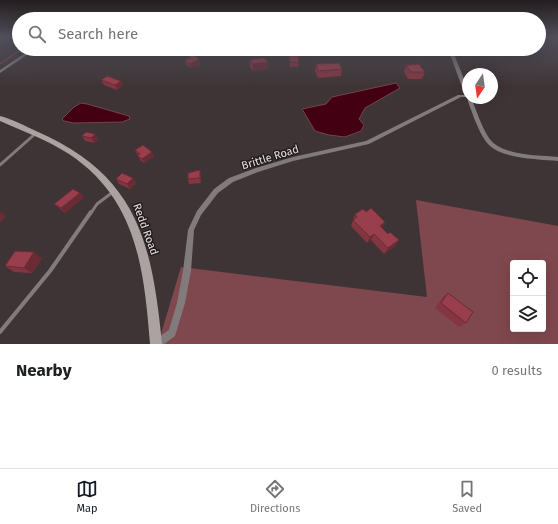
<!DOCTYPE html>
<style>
:root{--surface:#fff;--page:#f2f2f2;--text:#202124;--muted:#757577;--line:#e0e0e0;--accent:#111827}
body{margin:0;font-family:"Fira Sans",sans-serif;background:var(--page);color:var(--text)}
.controls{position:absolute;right:12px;bottom:12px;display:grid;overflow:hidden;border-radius:4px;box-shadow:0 4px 16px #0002}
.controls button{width:36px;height:36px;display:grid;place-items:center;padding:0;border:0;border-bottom:1px solid var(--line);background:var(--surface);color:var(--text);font:20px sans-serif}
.compass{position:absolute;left:462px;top:68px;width:36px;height:36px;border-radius:50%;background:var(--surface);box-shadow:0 4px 16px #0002;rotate:193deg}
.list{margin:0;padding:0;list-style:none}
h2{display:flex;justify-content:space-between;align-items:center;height:52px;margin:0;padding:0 16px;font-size:17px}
h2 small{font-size:13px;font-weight:400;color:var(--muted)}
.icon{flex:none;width:22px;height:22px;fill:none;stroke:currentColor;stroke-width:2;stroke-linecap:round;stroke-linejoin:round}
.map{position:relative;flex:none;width:558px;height:344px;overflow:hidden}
.search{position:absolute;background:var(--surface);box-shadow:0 4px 16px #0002;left:12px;right:12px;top:12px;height:44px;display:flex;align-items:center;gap:10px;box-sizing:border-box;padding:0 14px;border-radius:22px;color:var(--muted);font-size:15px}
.sheet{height:124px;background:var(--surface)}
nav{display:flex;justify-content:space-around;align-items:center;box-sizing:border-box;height:56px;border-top:1px solid var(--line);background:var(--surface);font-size:11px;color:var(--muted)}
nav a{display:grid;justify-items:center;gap:2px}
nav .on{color:var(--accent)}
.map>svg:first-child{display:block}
.green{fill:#7f484e;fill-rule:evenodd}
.water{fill:#430012;stroke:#744350}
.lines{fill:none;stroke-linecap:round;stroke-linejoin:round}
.stream{stroke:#744350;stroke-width:1.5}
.lane-far1{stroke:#827b7c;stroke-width:3}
.lane{stroke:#827b7c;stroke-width:4}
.street{fill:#827b7c;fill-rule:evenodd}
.secondary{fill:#aba2a2;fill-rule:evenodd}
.wall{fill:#833541}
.shaded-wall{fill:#6a2b35}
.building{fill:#983e4c;stroke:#6a2b35}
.labels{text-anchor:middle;stroke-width:3;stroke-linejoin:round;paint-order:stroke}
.street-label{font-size:11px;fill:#e6dedf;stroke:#221d1d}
</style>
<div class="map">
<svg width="558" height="344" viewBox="0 0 558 344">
<rect width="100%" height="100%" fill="#3f3435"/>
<path class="green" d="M416 200 558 226V344H158L181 267 427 297ZM513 263H543V329H513Z"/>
<g class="water">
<path d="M396 83 400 88 365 108 359 119 364 125 361 131 345 137 329 135 315 131 302 109 326 104 332 97Z"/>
<path d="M81 103 87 104 129 116 130 119 122 122 74 123 64 121 62 119 74 107Z"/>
</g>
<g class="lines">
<path class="stream" d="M0 64 22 49"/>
<g class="lane-far1">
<path d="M0 165 35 134"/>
<path d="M91 213 97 204 113 192"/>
</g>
<path class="lane" d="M0 332 50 271 91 212"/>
<g class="street">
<path d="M31 49H36L0 73V70Z"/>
<path d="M448 49H452L468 89V98H471C477 111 481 126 489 138 501 156 538 155 558 157V161C539 159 503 159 489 145 482 138 478 127 474 118 472 111 468 104 467 97H461L369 144 293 161 258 172 233 182 218 193 201 215 194 230 191 271 185 303 175 336 164 344H152L153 341 169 330 177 303 183 271 188 230 197 211 214 189 229 178 256 168 293 157 366 141 458 95H465Z"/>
</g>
<path class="secondary" d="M0 116C12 119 25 126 36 131 138 175 152 243 162 344H150C144 269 137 199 69 154 47 140 23 131 0 121Z"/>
</g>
<g class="wall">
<path d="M189 56 199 60 200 65 190 68 186 64 185 60 189 58Z"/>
<path d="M289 56 299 62 298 67H290Z"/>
<path d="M250 60 268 62V69L253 71 250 67Z"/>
<path d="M316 64 342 69 341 76 318 78 315 71Z"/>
<path d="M406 65 425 72 422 79H408L404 72Z"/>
<path d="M101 80 123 85 117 90 104 85Z"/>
<path d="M82 136 98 139 94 143 85 141Z"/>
<path d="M135 150 154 156 144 163 140 160Z"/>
<path d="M201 174V183L189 184 188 179Z"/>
<path d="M133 178 136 183 130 189 119 184 116 179Z"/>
<path d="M80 193 84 197 65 213 59 208 54 204Z"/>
<path d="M366 212 385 222 382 228 388 234 399 240 395 246 384 254 371 240 367 243 351 226 355 214Z"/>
<path d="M42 258 32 273 14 272 5 266Z"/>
<path d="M448 293 466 323 459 327 435 308 442 298Z"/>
</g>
<g class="shaded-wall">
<path d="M199 60 200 65 190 68 189 64Z"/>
<path d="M268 62V69L253 71V64Z"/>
<path d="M121 81 123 85 117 90 115 85Z"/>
<path d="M95 134 98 139 94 143 91 138Z"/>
<path d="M152 152 154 156 144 163 142 159Z"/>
<path d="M200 170 201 174V183L200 178Z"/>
<path d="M133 178 136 183 130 189 127 184Z"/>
<path d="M80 193 84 197 65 213 61 208Z"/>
<path d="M1 212 6 216 0 223V213Z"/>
<path d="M385 222 382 228 380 226Z"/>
<path d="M374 234 371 240 367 243 370 237Z"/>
<path d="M399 240 395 246 384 254 388 248Z"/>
<path d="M34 252 42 258 32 273 24 268Z"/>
</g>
<g class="building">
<path d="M194 54 199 60 189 64 185 60 191 58 189 56Z"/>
<path d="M289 56H298L299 62H290Z"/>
<path d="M260 58H264L268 62 253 64 250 60Z"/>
<path d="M339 63 342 69 318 71 316 64Z"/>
<path d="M419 64 425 72H411L406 65Z"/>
<path d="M107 76 121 81 115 85 101 80Z"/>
<path d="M86 132 95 134 91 138 82 136Z"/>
<path d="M143 145 152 152 142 159 137 155 140 154 135 150Z"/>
<path d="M200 170V178L188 179V173Z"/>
<path d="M122 173 133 178 127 184 116 179Z"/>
<path d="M73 189 80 193 61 208 54 204Z"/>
<path d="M371 208 385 222 380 226 388 234 390 232 399 240 388 248 374 234 370 237 353 220 357 217 355 214 363 209 366 212Z"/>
<path d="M15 251 34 252 24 268 5 266Z"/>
<path d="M448 293 473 312 466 323 441 303Z"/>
</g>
<linearGradient id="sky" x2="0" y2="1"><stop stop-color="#231d1d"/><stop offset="0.43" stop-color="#52505c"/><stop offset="1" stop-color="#52505c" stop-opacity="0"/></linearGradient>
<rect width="558" height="86" fill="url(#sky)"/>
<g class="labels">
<g class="street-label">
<text transform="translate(270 157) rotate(-17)" y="4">Brittle Road</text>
<text transform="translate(146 229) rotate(70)" y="4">Redd Road</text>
</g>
</g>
</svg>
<div class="controls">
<button><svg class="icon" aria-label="locate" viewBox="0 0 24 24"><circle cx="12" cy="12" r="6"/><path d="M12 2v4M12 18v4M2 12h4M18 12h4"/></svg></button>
<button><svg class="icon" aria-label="layers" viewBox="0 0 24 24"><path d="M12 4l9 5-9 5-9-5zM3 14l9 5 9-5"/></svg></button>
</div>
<svg class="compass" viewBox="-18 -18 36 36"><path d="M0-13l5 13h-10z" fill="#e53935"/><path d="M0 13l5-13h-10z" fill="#757577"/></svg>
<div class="search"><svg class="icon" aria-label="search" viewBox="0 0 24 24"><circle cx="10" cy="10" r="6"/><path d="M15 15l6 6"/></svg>Search here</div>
</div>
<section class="sheet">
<h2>Nearby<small>0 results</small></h2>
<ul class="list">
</ul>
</section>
<nav>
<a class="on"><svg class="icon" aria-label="map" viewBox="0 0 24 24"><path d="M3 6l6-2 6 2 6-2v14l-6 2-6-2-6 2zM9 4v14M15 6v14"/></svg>Map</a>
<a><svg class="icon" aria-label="directions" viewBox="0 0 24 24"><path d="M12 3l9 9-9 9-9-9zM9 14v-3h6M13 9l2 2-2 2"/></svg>Directions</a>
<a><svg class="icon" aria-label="saved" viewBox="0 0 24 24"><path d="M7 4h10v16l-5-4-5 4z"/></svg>Saved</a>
</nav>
